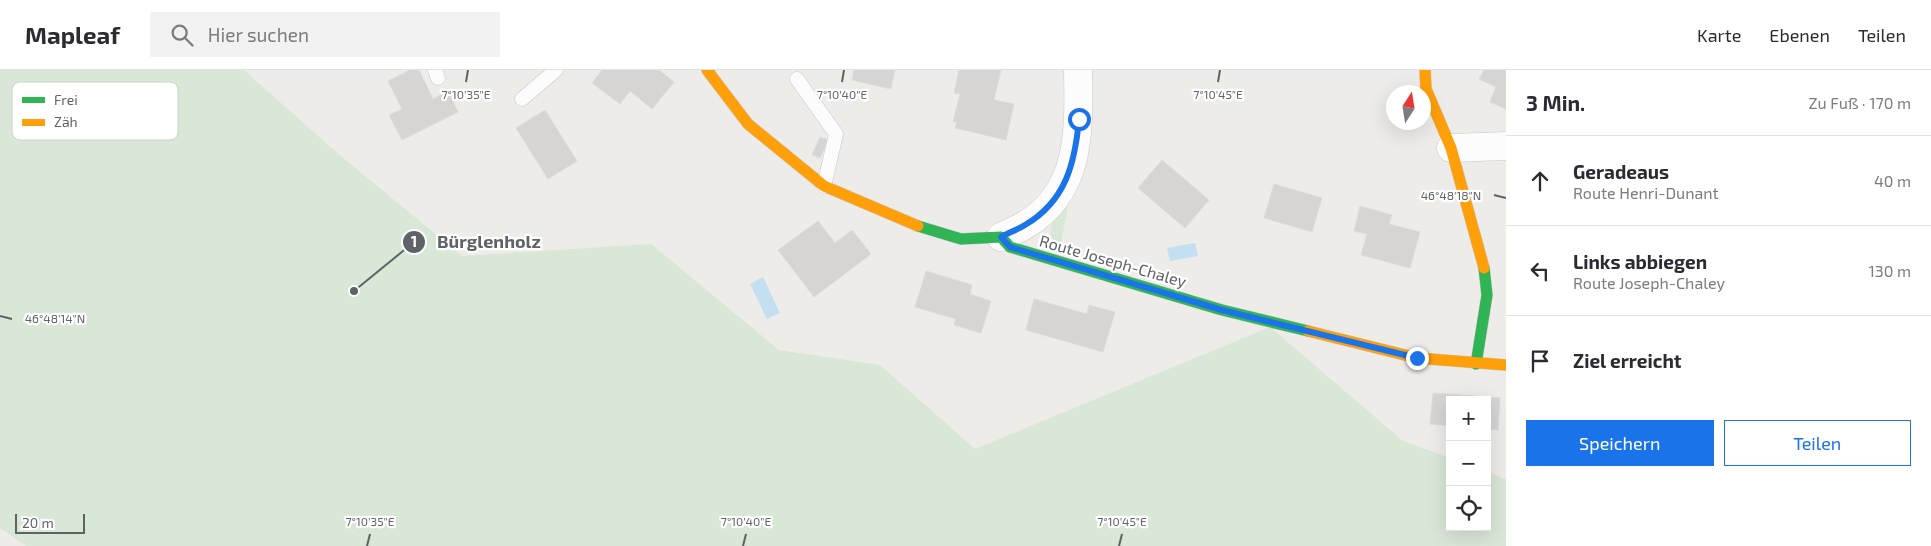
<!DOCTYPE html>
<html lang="de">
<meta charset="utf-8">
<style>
:root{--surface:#fff;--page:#f2f2f3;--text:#2b2b33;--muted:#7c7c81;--line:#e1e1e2;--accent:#1a73e8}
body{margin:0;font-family:"Exo 2",sans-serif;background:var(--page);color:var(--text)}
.controls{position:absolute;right:15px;bottom:15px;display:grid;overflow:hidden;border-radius:0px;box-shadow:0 5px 20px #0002}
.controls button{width:45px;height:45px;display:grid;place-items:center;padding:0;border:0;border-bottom:1px solid var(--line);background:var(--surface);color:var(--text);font:25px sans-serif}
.compass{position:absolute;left:1386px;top:15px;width:45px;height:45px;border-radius:50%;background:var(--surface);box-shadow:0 5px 20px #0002;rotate:12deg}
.scale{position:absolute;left:15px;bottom:12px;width:70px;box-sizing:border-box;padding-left:5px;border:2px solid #5f6266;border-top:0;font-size:14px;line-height:18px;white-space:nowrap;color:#5f6266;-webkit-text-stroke:4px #fff;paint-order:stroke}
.stop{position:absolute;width:15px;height:15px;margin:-11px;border:4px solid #1a73e8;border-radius:50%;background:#fff}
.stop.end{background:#1a73e8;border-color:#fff;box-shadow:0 1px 5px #0008}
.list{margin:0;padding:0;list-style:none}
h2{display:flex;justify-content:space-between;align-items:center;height:65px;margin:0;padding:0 20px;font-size:21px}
h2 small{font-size:16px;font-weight:400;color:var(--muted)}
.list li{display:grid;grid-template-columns:32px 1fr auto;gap:15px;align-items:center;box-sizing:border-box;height:90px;padding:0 20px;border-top:1px solid var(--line)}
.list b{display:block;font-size:19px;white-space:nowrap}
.list p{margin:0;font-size:16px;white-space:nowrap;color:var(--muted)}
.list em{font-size:16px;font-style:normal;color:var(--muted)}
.actions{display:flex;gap:10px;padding:15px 20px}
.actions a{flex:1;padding:11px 0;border:1px solid var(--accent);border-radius:0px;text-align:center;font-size:18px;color:var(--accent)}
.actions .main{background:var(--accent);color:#fff}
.icon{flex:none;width:28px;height:28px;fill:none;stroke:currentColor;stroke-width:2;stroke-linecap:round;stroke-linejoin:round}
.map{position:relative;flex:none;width:1506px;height:476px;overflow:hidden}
header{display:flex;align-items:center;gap:30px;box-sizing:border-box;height:70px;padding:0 25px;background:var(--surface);border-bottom:1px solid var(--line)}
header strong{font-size:24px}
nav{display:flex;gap:28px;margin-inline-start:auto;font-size:18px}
.search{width:350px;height:45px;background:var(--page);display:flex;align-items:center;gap:12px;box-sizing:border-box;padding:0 18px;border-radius:0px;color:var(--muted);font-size:19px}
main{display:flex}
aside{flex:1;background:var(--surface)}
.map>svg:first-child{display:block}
.green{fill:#d9e7d7}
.water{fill:#c4dff1}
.building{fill:#d6d5d3;stroke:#dddcd8}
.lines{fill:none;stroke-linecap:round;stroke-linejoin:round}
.lane-casing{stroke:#c9c8c8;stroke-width:15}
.street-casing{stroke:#c9c8c8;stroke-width:29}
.fast-casing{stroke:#c8c8c8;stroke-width:12}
.slow-casing{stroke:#c8c8c8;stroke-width:12}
.lane{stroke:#fcfcfc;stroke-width:14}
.street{stroke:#fcfcfc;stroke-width:28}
.fast{stroke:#30b455;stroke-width:11}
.slow{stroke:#ff9f0a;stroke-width:11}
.route{stroke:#1a73e8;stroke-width:6}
.ticks{fill:none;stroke:#5f6266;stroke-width:2}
.labels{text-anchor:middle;stroke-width:4.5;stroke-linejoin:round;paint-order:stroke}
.street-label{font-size:16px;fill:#5f6266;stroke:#fff}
.key{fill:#fff;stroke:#cfd0d1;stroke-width:1}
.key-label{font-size:14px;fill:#5f6266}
.ticks-label{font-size:12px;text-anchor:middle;fill:#5f6266;stroke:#fff;stroke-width:4.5;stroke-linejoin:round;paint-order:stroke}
.leader{fill:none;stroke:#5f6266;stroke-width:2}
.callout-dot{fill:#5f6266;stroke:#fff;stroke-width:2}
.mark-label{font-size:15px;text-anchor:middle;font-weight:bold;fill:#fff}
.callout-label{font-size:18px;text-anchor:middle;font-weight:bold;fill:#5f6266;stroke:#fff;stroke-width:4.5;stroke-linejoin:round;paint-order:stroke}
</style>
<header>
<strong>Mapleaf</strong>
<div class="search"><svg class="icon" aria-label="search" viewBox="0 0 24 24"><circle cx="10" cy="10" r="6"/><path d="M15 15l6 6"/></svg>Hier suchen</div>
<nav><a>Karte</a><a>Ebenen</a><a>Teilen</a></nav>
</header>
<main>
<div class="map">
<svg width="1506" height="476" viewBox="0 0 1506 476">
<rect width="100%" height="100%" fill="#eeece9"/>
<g class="green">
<path d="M0 0H244L335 81 462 186 651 174 779 280 880 295 975 379 1270 257 1403 371 1450 388V457H1487V402L1506 409V476H26L0 458Z"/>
<path d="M1070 124 1060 179C1039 164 1059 140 1070 124Z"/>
</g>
<g class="water">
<path d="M1195 173 1198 186 1170 191 1167 178Z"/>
<path d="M763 207 780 243 767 249 750 214Z"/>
</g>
<g class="building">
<path d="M410 0H419L433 29 448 21 458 42 402 70 389 45 402 39 388 11Z"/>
<path d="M602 0H659L674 12 652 39 630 21 620 34 592 13Z"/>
<path d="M854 0H895L891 19 852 10Z"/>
<path d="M959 0H1001L994 30 1014 34 1006 70 955 58 957 52H953L960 24 954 23Z"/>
<path d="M1484 0H1506V39L1490 32 1496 17 1479 9Z"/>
<path d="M545 40 577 91 548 109 516 58Z"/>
<path d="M820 67 828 70 820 88 812 85Z"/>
<path d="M1162 90 1209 130 1185 158 1138 118Z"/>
<path d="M1274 114 1322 128 1312 162 1264 148Z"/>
<path d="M1360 136 1392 145 1389 154 1420 162 1410 198 1361 185 1367 164 1354 161Z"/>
<path d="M818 151 835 173 852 160 871 184 814 227 778 180Z"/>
<path d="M926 201 972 215 970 224 991 231 981 263 954 255 956 249 915 237Z"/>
<path d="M1034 229 1087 244 1089 235 1115 242 1103 282 1026 260Z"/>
<path d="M1433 323 1500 328 1498 360 1487 359V330H1450V356L1430 354Z"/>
</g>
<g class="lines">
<g class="lane-casing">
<g id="lane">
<path d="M435 0 438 8"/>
<path d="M797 9 836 64 824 116"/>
<path d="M522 29 556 0"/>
</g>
</g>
<g class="street-casing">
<g id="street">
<path d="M1451 78 1506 76"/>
<path d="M1001 167C1008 163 1017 160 1025 155 1082 122 1079 58 1078 0"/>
</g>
</g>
<g class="fast-casing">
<g id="fast">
<path d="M918 156 961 169 1001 167 1010 177 1222 240 1308 261"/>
<path d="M1476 294 1487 225 1484 198"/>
</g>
</g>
<g class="slow-casing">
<g id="slow">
<path d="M707 0 748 54 824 116 918 156"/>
<path d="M1425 0 1426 19 1451 78 1484 198"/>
<path d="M1308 261 1417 288 1506 295"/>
</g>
</g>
<use href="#lane" class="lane"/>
<use href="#street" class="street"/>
<use href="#fast" class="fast"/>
<use href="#slow" class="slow"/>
</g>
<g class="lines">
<path class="route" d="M1079 49C1075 93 1066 131 1025 155 1017 160 1008 163 1001 167L1010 177 1222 240 1417 288"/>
</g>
<path class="ticks" d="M466 12 468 0M842 12 844 0M1218 12 1220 0M1494 125 1506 128M0 246 12 249M367 476 370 464M743 476 746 464M1119 476 1122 464"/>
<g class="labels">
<g class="street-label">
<text transform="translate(1113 191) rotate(16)" y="6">Route Joseph-Chaley</text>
</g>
</g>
<rect x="12" y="12" width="166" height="58" rx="8" class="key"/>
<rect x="22" y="27" width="23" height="6" fill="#30b455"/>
<rect x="22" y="49" width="23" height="7" fill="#ff9f0a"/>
<g class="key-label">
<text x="54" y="35">Frei</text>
<text x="54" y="57">Zäh</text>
</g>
<g class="ticks-label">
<text x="466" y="29">7°10'35"E</text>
<text x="842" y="29">7°10'40"E</text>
<text x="1218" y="29">7°10'45"E</text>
<text x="1451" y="130">46°48'18"N</text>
<text x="55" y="253">46°48'14"N</text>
<text x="1122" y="456">7°10'45"E</text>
<text x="370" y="456">7°10'35"E</text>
<text x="746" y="456">7°10'40"E</text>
</g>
<path class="leader" d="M354 221L414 172"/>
<g class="callout-dot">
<circle cx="354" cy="221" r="5"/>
<circle cx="414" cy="172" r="12"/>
</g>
<g class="mark-label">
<text x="414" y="177">1</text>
</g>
<g class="callout-label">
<text x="489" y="178">Bürglenholz</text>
</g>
</svg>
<div class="controls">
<button>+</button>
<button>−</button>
<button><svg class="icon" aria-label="locate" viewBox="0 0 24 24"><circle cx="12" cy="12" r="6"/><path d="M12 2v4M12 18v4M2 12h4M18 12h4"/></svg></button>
</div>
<svg class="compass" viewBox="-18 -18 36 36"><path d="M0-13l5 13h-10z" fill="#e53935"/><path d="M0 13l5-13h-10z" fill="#7c7c81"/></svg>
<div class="scale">20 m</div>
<div class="stop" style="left:1079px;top:49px"></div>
<div class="stop end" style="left:1417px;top:288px"></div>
</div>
<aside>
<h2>3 Min.<small>Zu Fuß · 170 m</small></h2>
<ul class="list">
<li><svg class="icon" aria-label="ahead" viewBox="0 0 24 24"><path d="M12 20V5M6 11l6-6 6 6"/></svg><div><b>Geradeaus</b><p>Route Henri-Dunant</p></div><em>40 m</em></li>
<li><svg class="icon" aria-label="left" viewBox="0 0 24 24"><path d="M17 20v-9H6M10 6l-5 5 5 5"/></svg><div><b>Links abbiegen</b><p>Route Joseph-Chaley</p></div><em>130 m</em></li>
<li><svg class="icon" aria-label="arrive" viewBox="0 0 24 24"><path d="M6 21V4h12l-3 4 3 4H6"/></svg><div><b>Ziel erreicht</b></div></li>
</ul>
<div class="actions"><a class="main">Speichern</a><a>Teilen</a></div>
</aside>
</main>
